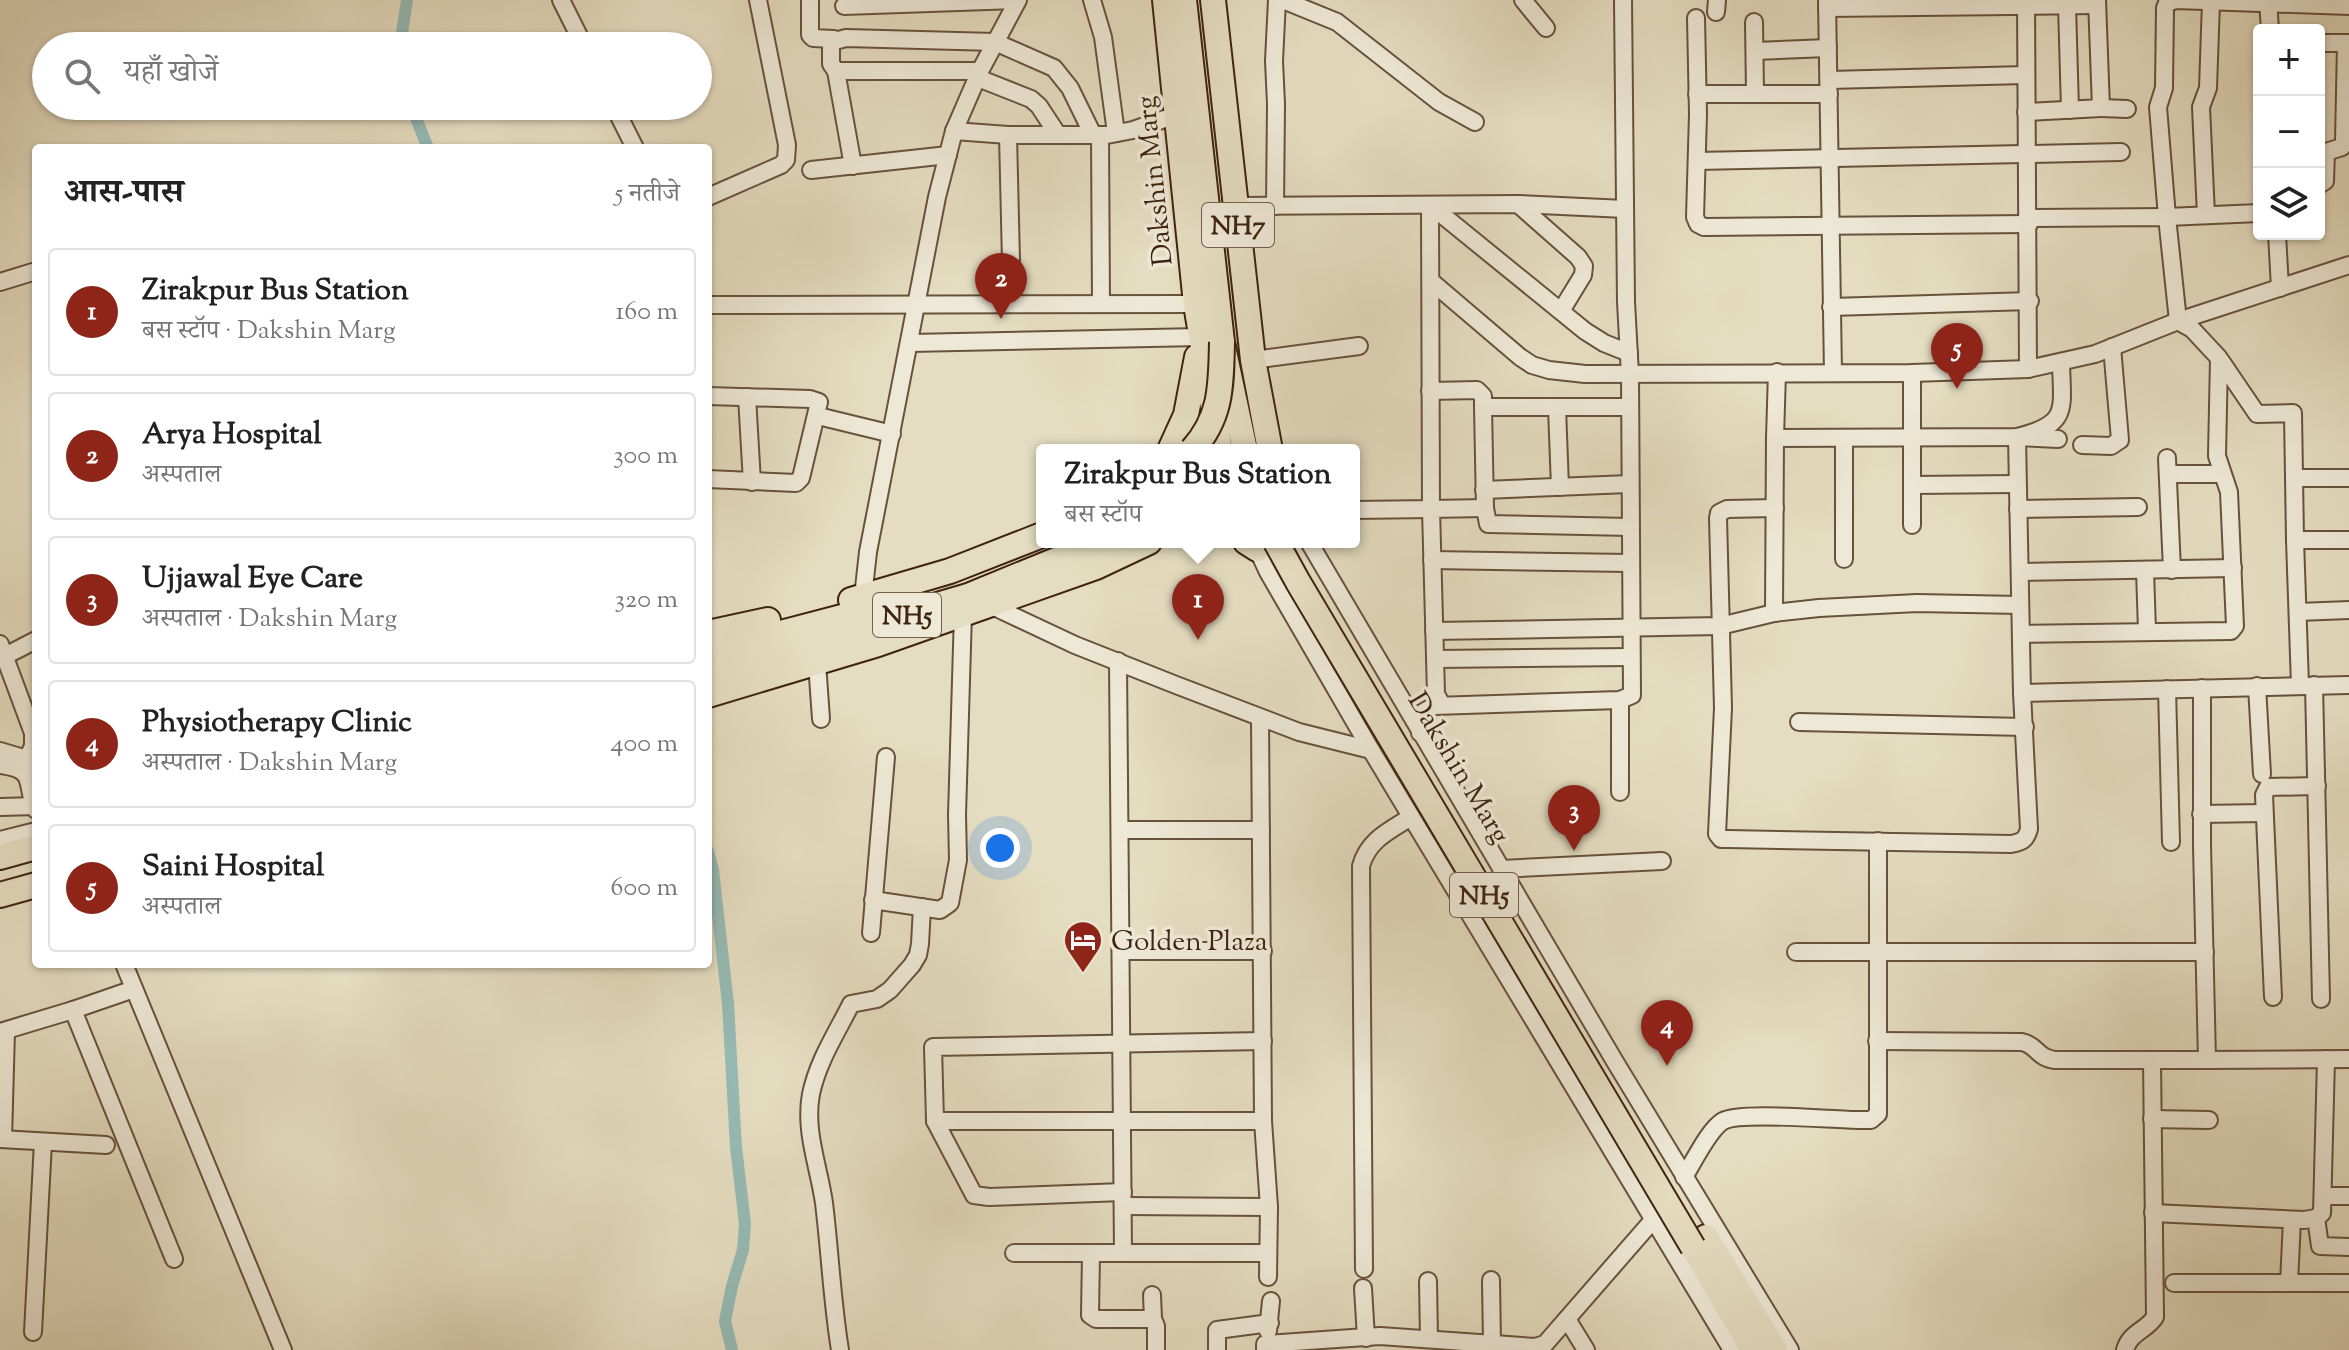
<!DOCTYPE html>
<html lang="hi">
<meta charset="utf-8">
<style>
:root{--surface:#fff;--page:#f2f2f2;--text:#222;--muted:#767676;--line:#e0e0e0;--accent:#8f2418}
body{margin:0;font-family:"Sorts Mill Goudy","Noto Serif Devanagari",serif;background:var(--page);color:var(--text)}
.controls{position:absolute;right:24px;top:24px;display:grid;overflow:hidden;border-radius:8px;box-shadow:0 2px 6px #0004}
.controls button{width:72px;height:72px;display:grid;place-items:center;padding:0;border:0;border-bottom:2px solid var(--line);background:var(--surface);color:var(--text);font:40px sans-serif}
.you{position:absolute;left:1000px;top:848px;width:28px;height:28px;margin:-20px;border:6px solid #fff;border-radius:50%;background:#1a73e8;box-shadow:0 0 0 12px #1a73e833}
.badge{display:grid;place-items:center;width:52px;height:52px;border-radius:50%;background:var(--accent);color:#fff;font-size:26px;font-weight:700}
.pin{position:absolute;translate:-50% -66px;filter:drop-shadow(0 2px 4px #0008)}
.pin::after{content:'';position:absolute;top:42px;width:28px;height:24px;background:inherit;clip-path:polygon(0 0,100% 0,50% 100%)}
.popup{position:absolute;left:1036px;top:444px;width:324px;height:104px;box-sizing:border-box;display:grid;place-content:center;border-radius:8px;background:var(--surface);filter:drop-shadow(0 2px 6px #0005);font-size:26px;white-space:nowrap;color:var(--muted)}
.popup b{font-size:30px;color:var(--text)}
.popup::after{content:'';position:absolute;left:50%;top:100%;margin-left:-16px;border:16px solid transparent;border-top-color:var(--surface)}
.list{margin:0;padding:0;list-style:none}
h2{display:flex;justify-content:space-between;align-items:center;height:104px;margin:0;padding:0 32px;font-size:34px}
h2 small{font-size:26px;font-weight:400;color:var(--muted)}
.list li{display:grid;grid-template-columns:52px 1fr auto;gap:24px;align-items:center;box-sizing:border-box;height:128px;margin:0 16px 16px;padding:0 16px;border:2px solid var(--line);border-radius:8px}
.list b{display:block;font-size:30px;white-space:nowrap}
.list p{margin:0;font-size:26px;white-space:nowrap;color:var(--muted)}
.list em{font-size:26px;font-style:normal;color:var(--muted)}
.icon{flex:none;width:44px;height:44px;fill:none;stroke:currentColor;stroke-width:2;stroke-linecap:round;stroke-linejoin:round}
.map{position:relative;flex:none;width:2349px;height:1350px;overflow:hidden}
.search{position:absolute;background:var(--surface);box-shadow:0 2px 6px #0004;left:32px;top:32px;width:680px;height:88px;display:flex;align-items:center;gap:20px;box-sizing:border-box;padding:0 28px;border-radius:44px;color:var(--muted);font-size:30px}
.panel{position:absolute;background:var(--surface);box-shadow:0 2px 6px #0004;left:32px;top:144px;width:680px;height:824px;border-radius:8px}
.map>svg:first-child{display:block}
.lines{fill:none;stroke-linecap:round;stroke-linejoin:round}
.canal{stroke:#96bbb6;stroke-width:12}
.minor-casing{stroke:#68523c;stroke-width:20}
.highway-casing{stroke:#3f2310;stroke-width:28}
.minor{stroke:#eee9d7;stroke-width:16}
.highway{stroke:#e5ddc1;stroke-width:24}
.highway-bridge-casing{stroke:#3f2310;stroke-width:28;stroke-linecap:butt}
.highway-bridge{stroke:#e5ddc1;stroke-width:24}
.labels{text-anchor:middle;stroke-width:7;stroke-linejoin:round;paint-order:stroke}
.shield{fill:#eee9d7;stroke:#745e4c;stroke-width:2}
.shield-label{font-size:26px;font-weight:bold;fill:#3f2310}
.street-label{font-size:28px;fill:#3f2310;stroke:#eee9d7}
.poi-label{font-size:28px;fill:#3f2310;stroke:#eee9d7;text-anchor:start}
</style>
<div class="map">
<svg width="2349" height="1350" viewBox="0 0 2349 1350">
<rect width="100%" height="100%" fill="#e5ddc1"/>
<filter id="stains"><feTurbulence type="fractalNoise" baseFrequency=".0025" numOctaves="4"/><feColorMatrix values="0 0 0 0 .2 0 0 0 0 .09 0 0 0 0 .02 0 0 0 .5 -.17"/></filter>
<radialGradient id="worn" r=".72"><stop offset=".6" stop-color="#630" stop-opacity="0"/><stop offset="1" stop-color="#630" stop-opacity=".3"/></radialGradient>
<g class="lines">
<g class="canal">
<path d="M400 46 407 0"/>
<path d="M411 106 428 148"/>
<path d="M708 851 713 870 728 1004 736 1147 745 1224 743 1250 732 1286 725 1321 732 1350"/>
</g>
<g class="minor-casing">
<g id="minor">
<path d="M561 0 584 46"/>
<path d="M810 0V35L813 38 834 39"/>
<path d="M1092 0 1103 37 1116 133"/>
<path d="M1283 0 1337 22 1439 102 1475 122"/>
<path d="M1523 0 1546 28"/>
<path d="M1827 0 1833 373"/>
<path d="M2026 0 2028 369"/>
<path d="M2268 0 2270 30"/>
<path d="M2067 5 2070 110"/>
<path d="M844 6 1016 0"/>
<path d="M1827 8 2097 5"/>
<path d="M1716 12 1717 0"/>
<path d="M1696 18 1698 114 1695 217 1698 224 1704 227 2029 224"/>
<path d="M1754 22 1755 93"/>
<path d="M2319 43H2349"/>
<path d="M1755 51 1828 48"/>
<path d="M836 71 853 166"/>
<path d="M980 71H836L831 64V42L846 38 995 42 1054 68 1070 88 1093 135"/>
<path d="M978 78 1031 99 1039 106 1058 135"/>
<path d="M1829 80 2025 75"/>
<path d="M1697 94H1829"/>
<path d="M614 106 635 148"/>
<path d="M2101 108 2127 109"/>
<path d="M2026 112 2101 108 2097 0"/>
<path d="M954 131 1008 135H1107L1133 130 1176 115"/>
<path d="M1008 135 1012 304"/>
<path d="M1100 135 1101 304"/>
<path d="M1697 161 2121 152"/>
<path d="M811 170 948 155"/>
<path d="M2319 185 2325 181 2326 152 2342 147 2344 141 2346 43"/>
<path d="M708 197 781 165 786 160 787 145 758 0"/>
<path d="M1518 204 1578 257 1584 266 1583 275 1561 311"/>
<path d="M1430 205 1585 331 1604 343 1629 353"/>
<path d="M1236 206 1518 204 1625 209"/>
<path d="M1275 206 1276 104 1274 61 1277 0"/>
<path d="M2259 213 2167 217 2158 107 2164 88 2165 8 2167 3 2176 0 2349 6"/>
<path d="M2206 215 2201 107 2208 88 2211 2"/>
<path d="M2277 234 2280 288"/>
<path d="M0 282 36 271"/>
<path d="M1432 282 1520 357 1532 365 1549 370 1585 374 1912 373 2028 369 2095 354 2178 321 2349 265"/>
<path d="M708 305 1196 304"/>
<path d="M1831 307 2030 301"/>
<path d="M910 343 1200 337"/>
<path d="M1253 360 1359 346"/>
<path d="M2221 361 2257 414 2293 413 2295 540"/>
<path d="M1777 372 1775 438 2017 437C2070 424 2062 410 2061 362"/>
<path d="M1912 373V525"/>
<path d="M1430 391 1477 390 1483 396V407H1630"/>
<path d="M708 396 810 399 819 402 801 478 796 483 708 479"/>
<path d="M747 397 752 482"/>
<path d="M1483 407 1485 508 1488 524 1630 527"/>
<path d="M1557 408 1560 487"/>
<path d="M818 416 892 434"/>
<path d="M1844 438V559"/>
<path d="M2082 445 2111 446 2120 440 2112 347"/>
<path d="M2167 458 2172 570"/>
<path d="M2168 474H2222"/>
<path d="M2294 478H2349"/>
<path d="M1912 485 2017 484"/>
<path d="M1484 490 1629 484"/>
<path d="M1775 508 1727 509 1719 513 1718 518 1723 708 1717 834 1721 839H1728L2011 844C2022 842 2026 840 2029 829L2022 693 2017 437 2058 439"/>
<path d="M2018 509 2138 507"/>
<path d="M1354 510 1431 509 1430 205"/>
<path d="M1254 542 1268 572 1371 750 1732 1350"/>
<path d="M1309 542 1614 1060 1790 1350"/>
<path d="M1432 560 1630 563"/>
<path d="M2145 570 2147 631"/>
<path d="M2020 572 2233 568"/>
<path d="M863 597 868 552 937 197 954 131 980 71 1018 0"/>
<path d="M990 605 1075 645 1176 685 1299 732 1371 750"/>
<path d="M2298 612 2349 610"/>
<path d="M1774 613 1775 438"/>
<path d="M1434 631 1720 626 1774 613 1819 608 1917 603 2020 605"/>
<path d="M2021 634 2231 631 2235 626 2229 492 2217 456 2219 358 2192 329 2178 321 2167 217 2028 218"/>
<path d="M0 644 33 733V746L27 759"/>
<path d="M5 656 36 640"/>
<path d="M1435 659 1631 657"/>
<path d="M1118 661 1123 1253"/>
<path d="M817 663 821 719"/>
<path d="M2300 685 2295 540H2349"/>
<path d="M2314 685 2321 999"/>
<path d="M2257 686 2262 774"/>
<path d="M2167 689 2171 842"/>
<path d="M2022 693 2349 685"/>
<path d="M1620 700V792"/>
<path d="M1442 705 1436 694 1431 509 1485 508"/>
<path d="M1260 718 1263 1121 1269 1207 1268 1277"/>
<path d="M1799 722 2025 727"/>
<path d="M1420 733 1422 713 1434 706 1620 700 1632 695 1630 375 1626 302 1623 0"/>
<path d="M0 751 27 759 33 767"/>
<path d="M0 765C38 770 24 783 36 810"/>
<path d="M0 807 36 806"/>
<path d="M2201 814 2264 813"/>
<path d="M1120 830H1261"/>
<path d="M0 840 36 831"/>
<path d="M1501 869 1662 861"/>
<path d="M873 900 940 910 950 903 958 860 957 815 963 613"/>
<path d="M871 933 886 757"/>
<path d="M1121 951H1263"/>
<path d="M1796 952H2205"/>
<path d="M124 964 283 1350"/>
<path d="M134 989 73 1010 174 1259"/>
<path d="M2273 997 2264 795 2268 787 2317 786"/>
<path d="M0 1032 73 1010"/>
<path d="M1877 1041 2022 1042C2037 1045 2037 1058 2055 1060H2207L2202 846V688"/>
<path d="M2207 1060 2349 1059"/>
<path d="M2152 1119 2209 1120"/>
<path d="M935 1121H1263"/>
<path d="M0 1139 106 1145"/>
<path d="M3 1139 6 1031"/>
<path d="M1684 1177C1693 1163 1709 1129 1723 1121 1741 1111 1833 1120 1859 1120H1871L1878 1114V841"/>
<path d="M1123 1192 989 1197 974 1195 935 1121 933 1047 1263 1041"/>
<path d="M2324 1196H2349"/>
<path d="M1123 1206 1269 1207"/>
<path d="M2153 1213 2304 1220 2316 1218 2322 1213 2326 1059"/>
<path d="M2316 1218 2320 1246 2349 1247"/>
<path d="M1014 1253H1268"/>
<path d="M1091 1254 1090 1315 1096 1319H1153L1156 1326V1350"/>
<path d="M1364 1269 1361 866C1368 840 1389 831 1411 817"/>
<path d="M1491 1280 1492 1344"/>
<path d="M1428 1281 1429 1339"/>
<path d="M2174 1283H2349"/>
<path d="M2289 1283 2292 1220"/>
<path d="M1363 1288 1366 1338"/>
<path d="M1152 1295 1153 1319"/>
<path d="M1567 1319 1586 1350"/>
<path d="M1268 1331 1271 1301"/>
<path d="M33 1332 43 1142"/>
<path d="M840 1350C832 1301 830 1252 824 1203 819 1167 804 1131 811 1094 818 1061 836 1034 851 1004L877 999 890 990 912 965 918 955 920 944 922 907"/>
<path d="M1217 1350V1330L1270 1323"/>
<path d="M1265 1350V1344L1380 1336 1535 1347 1545 1344 1653 1220"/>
<path d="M2125 1350C2130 1332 2146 1331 2155 1317L2152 1060"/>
</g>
</g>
<g class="highway-casing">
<g id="highway">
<path d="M1165 0 1196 304 1220 450"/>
<path d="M1184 0 1222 342 1245 450"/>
<path d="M1213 0 1253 360 1270 450"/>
<path d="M1170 450 1186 415 1197 357"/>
<path d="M1246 542 1257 549"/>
<path d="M851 600 950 571 1042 535"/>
<path d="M708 633 768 620"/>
<path d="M708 652 876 608"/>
<path d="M708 672 968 596 1100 542"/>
<path d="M708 695 878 644 1096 567 1149 542"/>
<path d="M0 857 36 847"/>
<path d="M0 895 36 885"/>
<path d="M1706 1237 1775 1350"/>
<path d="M1693 1247 1753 1350"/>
</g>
</g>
<use href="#minor" class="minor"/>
<use href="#highway" class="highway"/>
<g class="highway-bridge-casing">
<g id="highway-bridge">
<path d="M1192 450C1222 417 1221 385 1222 342"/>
<path d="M1276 542 1298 582 1693 1247"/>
</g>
</g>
<use href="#highway-bridge" class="highway-bridge"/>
</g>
<defs>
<g id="hotel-pin" transform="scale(2)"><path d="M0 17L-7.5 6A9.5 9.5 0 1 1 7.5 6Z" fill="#8f2418" stroke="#eee9d7"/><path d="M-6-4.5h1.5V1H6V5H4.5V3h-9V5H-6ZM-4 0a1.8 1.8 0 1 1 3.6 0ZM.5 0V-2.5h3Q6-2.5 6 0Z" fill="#fff"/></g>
</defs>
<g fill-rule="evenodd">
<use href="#hotel-pin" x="1083" y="940"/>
</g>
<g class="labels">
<g class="shield">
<rect x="1202" y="203" width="72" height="44" rx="6"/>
<rect x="873" y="593" width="68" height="44" rx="6"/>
<rect x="1450" y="873" width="68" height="44" rx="6"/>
</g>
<g class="shield-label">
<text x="1238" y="234">NH7</text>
<text x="907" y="624">NH5</text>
<text x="1484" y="904">NH5</text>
</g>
<g class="street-label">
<text transform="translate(1153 181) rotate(-96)" y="10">Dakshin Marg</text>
<text transform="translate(1460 767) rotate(59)" y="10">Dakshin Marg</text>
</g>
<g class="poi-label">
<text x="1111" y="950">Golden Plaza</text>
</g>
</g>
<rect width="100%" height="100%" filter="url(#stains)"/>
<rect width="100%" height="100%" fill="url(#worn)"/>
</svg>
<div class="controls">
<button>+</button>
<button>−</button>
<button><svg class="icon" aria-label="layers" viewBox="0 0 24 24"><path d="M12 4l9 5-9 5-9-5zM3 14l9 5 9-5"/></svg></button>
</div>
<div class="you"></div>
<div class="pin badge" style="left:1198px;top:640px">1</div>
<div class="popup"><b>Zirakpur Bus Station</b>बस स्टॉप</div>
<div class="pin badge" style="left:1001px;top:319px">2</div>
<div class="pin badge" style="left:1574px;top:851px">3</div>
<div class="pin badge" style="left:1667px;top:1066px">4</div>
<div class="pin badge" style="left:1957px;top:389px">5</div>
<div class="search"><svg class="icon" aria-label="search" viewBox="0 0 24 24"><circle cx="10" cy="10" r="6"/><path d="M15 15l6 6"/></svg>यहाँ खोजें</div>
<section class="panel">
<h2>आस-पास<small>5 नतीजे</small></h2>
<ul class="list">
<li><span class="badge">1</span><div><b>Zirakpur Bus Station</b><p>बस स्टॉप · Dakshin Marg</p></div><em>160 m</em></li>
<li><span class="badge">2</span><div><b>Arya Hospital</b><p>अस्पताल</p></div><em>300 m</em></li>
<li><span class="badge">3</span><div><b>Ujjawal Eye Care</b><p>अस्पताल · Dakshin Marg</p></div><em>320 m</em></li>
<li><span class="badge">4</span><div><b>Physiotherapy Clinic</b><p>अस्पताल · Dakshin Marg</p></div><em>400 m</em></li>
<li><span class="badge">5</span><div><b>Saini Hospital</b><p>अस्पताल</p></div><em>600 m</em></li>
</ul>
</section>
</div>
